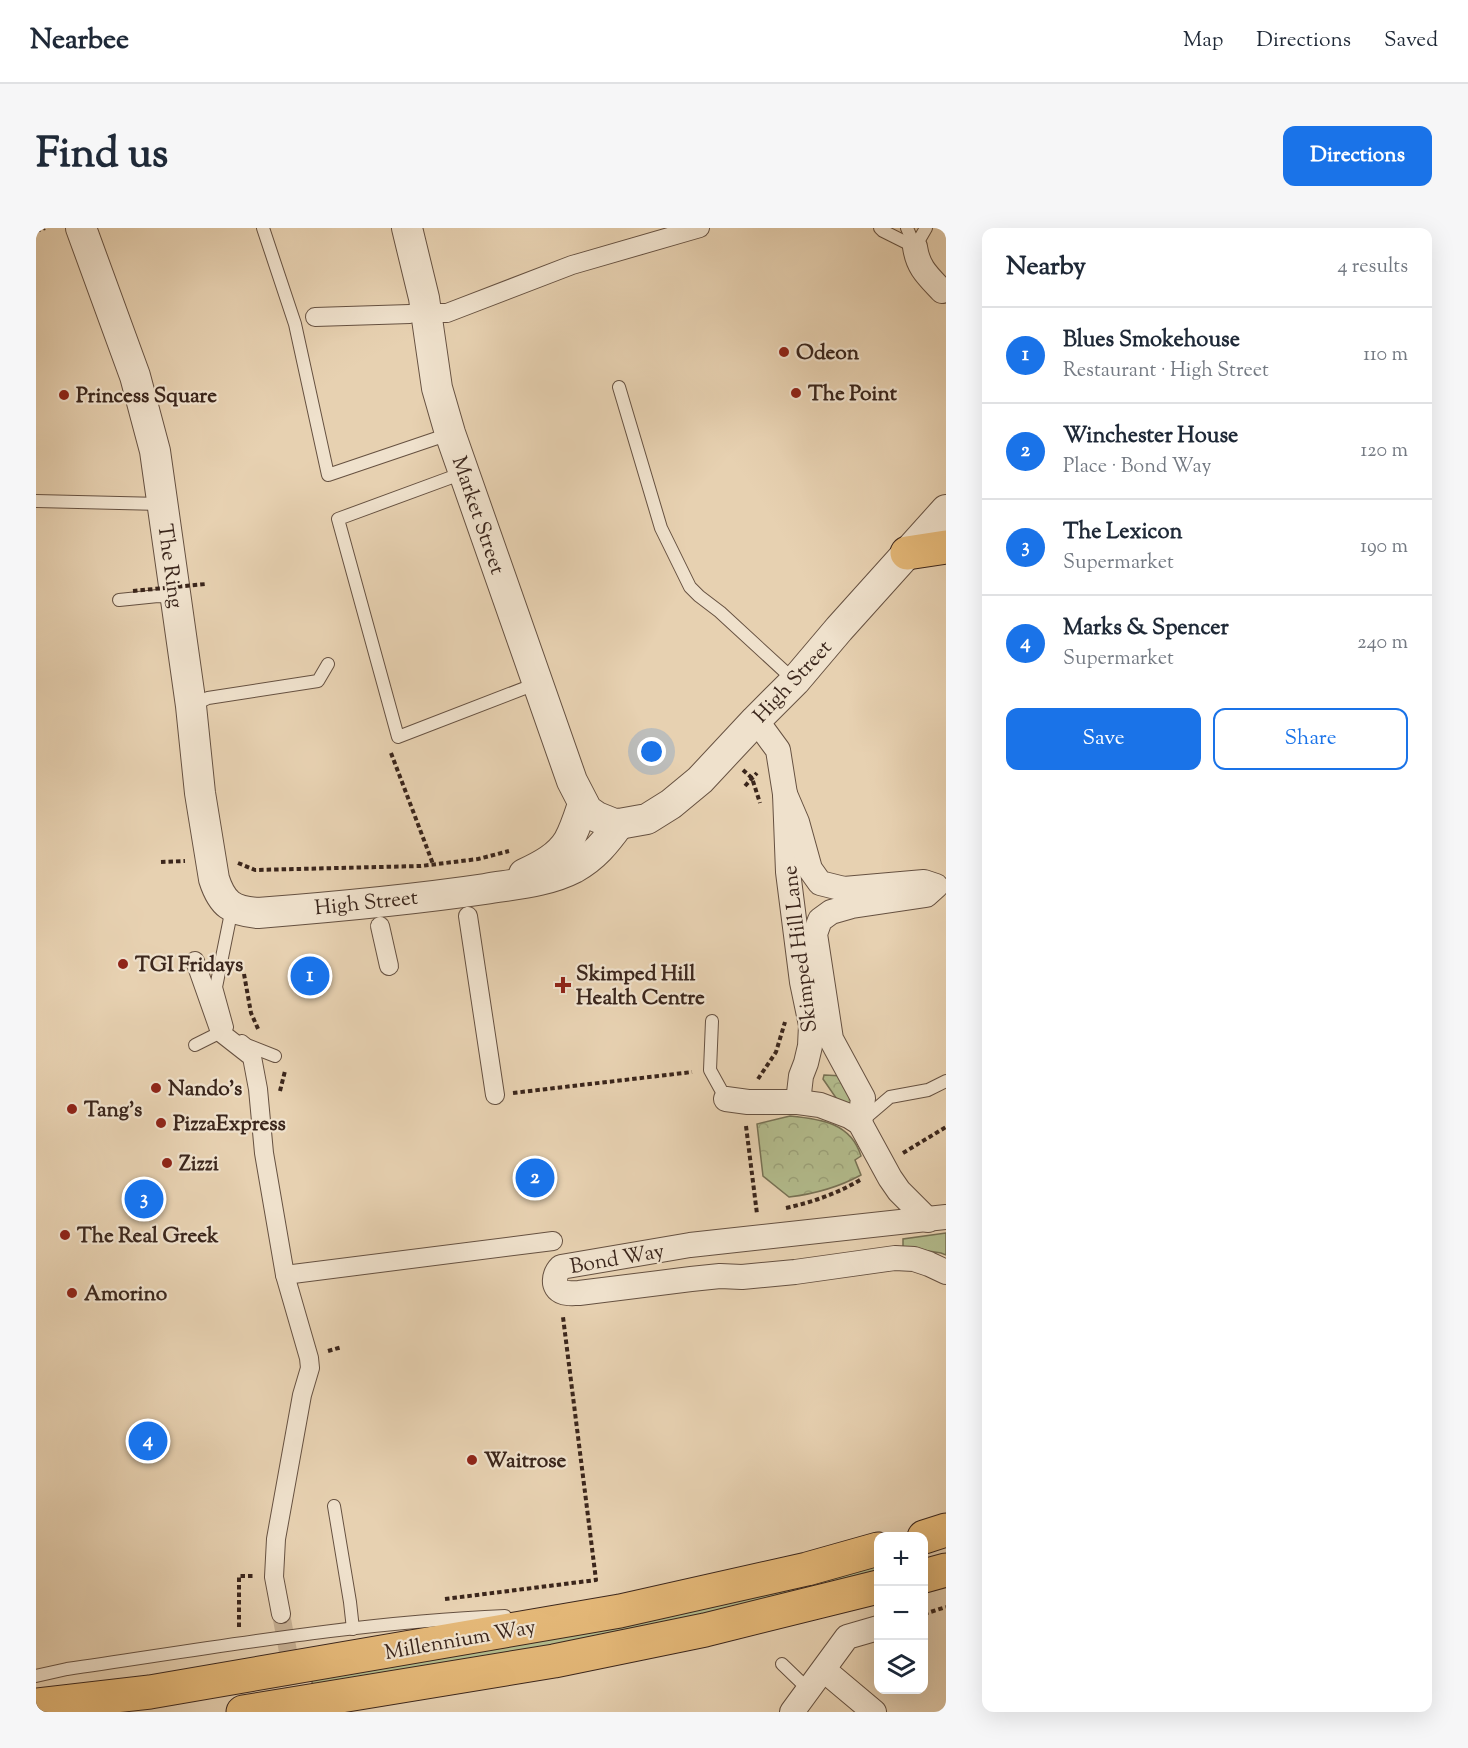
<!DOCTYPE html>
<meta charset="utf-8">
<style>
:root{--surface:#fff;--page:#f6f6f7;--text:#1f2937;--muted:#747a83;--line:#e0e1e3;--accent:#1a73e8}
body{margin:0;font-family:"Sorts Mill Goudy",serif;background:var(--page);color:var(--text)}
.controls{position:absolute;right:18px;bottom:18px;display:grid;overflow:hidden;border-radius:12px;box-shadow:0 6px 24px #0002}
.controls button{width:54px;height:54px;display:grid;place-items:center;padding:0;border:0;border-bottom:2px solid var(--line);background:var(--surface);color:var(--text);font:30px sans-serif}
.you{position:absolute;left:616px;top:524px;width:21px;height:21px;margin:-15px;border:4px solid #fff;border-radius:50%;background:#1a73e8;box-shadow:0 0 0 9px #1a73e833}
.badge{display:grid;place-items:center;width:39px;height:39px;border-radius:50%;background:var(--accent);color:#fff;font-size:20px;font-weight:700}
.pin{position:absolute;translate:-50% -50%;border:3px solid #fff;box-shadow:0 2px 6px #0006}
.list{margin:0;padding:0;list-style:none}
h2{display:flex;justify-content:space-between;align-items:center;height:78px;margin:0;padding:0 24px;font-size:26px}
h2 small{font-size:20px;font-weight:400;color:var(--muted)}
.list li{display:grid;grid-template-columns:39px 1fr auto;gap:18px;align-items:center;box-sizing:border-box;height:96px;padding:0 24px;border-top:2px solid var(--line)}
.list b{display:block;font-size:22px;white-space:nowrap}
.list p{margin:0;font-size:20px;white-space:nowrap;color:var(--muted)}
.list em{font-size:20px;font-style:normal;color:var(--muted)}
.actions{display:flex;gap:12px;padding:18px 24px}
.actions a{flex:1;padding:14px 0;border:2px solid var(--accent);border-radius:12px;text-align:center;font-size:21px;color:var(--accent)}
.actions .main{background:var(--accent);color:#fff}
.icon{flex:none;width:33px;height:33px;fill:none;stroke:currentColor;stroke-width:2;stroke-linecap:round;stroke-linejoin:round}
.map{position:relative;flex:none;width:910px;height:1484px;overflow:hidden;border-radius:12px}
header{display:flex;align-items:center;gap:36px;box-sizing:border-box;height:84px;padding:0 30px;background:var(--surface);border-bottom:2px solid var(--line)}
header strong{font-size:28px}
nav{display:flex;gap:33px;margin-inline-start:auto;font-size:21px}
.intro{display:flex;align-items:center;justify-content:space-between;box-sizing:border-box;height:144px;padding:0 36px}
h1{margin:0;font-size:42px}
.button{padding:15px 27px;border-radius:12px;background:var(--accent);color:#fff;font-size:21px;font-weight:700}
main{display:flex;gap:36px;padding:0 36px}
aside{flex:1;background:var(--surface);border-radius:12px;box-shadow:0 6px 24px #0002}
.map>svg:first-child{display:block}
.grass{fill:#b3bc8d;stroke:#777154;stroke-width:1.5}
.park{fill:url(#park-crowns);stroke:#777154;stroke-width:1.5}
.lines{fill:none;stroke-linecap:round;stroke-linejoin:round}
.pedestrian-tunnel{stroke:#c5af93;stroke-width:18;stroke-dasharray:18 9;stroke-linecap:butt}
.service-casing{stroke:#665141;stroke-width:14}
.pedestrian-casing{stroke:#665141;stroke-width:20}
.minor-casing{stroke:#665141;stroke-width:26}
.tertiary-casing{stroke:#665141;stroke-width:32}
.primary-casing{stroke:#3b261c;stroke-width:35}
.path{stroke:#3b261c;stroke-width:4;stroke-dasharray:4.5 3;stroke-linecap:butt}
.service{stroke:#efe1cc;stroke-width:12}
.pedestrian{stroke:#efe1cc;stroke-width:18}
.minor{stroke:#efe1cc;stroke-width:24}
.tertiary{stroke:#efe1cc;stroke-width:30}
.primary{stroke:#e4b878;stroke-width:33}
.path-bridge{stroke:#3b261c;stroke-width:4;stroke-dasharray:4.5 3;stroke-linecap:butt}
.poi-dot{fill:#8f2418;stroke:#efe1cc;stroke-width:2}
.labels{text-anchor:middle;stroke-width:4.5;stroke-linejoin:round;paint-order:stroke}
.poi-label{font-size:21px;font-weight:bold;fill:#3b261c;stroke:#efe1cc;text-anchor:start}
.street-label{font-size:21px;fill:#3b261c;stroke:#efe1cc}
</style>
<header>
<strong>Nearbee</strong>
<nav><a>Map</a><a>Directions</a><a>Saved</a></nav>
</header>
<div class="intro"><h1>Find us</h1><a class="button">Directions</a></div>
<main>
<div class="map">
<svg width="910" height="1484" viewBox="0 0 910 1484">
<defs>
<pattern id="park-crowns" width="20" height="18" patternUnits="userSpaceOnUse" patternTransform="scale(1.5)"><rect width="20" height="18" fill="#b3bc8d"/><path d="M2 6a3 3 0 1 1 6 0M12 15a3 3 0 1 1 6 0" fill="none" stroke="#9ba179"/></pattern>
</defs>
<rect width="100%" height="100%" fill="#e7d1b1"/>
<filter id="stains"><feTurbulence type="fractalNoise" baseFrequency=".00333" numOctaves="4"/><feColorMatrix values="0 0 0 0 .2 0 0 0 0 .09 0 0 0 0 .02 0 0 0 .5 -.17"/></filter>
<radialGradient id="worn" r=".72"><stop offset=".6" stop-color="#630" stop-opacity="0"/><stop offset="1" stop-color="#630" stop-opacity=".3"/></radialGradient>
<g class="grass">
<path d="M910 1005V1027L905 1025 867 1019V1011Z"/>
<path d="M842 1332V1345L607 1402 277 1459 275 1449Z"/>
</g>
<g class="park">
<path d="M788 847 808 848 820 880H807L787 851Z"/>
<path d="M754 888C785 891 815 895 825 928L819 932 825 947C803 959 778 966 753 969L727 948 721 896Z"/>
</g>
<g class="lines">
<path class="pedestrian-tunnel" d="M245 1386 263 1482"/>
<g class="service-casing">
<g id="service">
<path d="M227 0 259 96 292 247 413 206"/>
<path d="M844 0 847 3 879 19"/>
<path d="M871 0 879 19"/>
<path d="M879 19 890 0"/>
<path d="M583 159 625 300 654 359 663 368 684 384 759 453"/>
<path d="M427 245 302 291 362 509 502 455"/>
<path d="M0 273 125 276"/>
<path d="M83 372 122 368 138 369"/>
<path d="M155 478 172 470 282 453 292 436"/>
<path d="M676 793 674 842 690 871"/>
<path d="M191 799 180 759 196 680"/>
<path d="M206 813 211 817 239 828"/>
<path d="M159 817 179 807 189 799"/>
<path d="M827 892 854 869 892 862 910 853"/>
<path d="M298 1278 314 1374 317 1401"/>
<path d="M746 1436 773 1462"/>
<path d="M0 1448 31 1441C176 1420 322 1394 469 1388"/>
</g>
</g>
<g class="pedestrian-casing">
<g id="pedestrian">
<path d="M401 85H411L536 37 664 0"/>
<path d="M279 89 374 86"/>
<path d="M432 688 459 867"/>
<path d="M344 698 353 738"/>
<path d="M159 733 184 804 216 829 222 861 228 925 249 1047 273 1130 274 1140 266 1167 240 1311 238 1349 245 1386"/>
<path d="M249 1047 517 1013"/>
</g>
</g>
<g class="minor-casing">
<g id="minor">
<path d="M879 19C882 40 892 48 906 63"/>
<path d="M720 492 742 522 749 566 752 644 766 754 775 797 774 818 770 835 765 848 762 874"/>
<path d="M749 566 761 594 774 641 784 655 808 661 888 654 900 658 890 667 816 678 795 684 784 692 779 706 795 811 827 870 824 895"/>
<path d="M690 871 712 874H762L784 877 813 888 824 895 854 950 863 963 892 992"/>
<path d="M910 989 654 1017 525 1039C518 1046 515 1060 527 1064 532 1066 538 1065 543 1065L655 1051 684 1048 706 1049 759 1044 859 1030 878 1031 893 1036 910 1044"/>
<path d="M788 1442 838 1484"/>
<path d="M756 1484 811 1409 842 1400"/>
</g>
</g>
<g class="tertiary-casing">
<g id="tertiary">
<path d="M45 0 99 148 119 223 155 478 164 565 178 651C186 676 196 683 222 685 298 679 374 672 449 661 479 656 511 654 538 640 558 629 570 614 583 596"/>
<path d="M371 0 388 70 401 160 414 205 536 553 551 582 561 589 576 595 583 596 611 591 635 576 664 552 720 492 759 453 803 401 910 282"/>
<path d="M488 646C505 638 523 629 533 612 539 601 543 588 547 576"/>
</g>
</g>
<g class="primary-casing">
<g id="primary">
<path d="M871 325 910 319"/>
<path d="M888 1309 910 1302"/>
<path d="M888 1348 910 1342"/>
<path d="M0 1477 114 1464 584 1383 771 1341 842 1321"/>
<path d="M207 1484 518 1433 669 1402 842 1359"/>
</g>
</g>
<g class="path">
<path d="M0 3 9 0"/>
<path d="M355 525 397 636"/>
<path d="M707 542 716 550 724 575"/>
<path d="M709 558 721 545"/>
<path d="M125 634 149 633"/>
<path d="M202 635 219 642 385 638 442 631 473 623"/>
<path d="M208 746 215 785 223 803"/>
<path d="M722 851 740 824 749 794"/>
<path d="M244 863 249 843"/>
<path d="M477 865 656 844"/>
<path d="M710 898 721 986"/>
<path d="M867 925 910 899"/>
<path d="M750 980C777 974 800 966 824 952"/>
<path d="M292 1123 306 1119"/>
<path d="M409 1371 560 1352 527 1089"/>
<path d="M888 1386 910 1379"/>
<path d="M203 1399V1348H219"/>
</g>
<use href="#service" class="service"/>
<use href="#pedestrian" class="pedestrian"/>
<use href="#minor" class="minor"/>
<use href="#tertiary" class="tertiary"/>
<use href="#primary" class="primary"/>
<path class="path-bridge" d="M97 363 170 356"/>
</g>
<g class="poi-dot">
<circle cx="748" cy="124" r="6"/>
<circle cx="760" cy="165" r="6"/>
<circle cx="28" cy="167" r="6"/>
<circle cx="87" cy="736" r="6"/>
<path d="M524 748h6v6h6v6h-6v6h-6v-6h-6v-6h6z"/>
<circle cx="120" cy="860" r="6"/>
<circle cx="36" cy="881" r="6"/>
<circle cx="125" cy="895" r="6"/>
<circle cx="131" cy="935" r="6"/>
<circle cx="29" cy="1007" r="6"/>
<circle cx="36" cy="1065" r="6"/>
<circle cx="436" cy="1232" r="6"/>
</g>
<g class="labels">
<g class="poi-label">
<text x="760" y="131">Odeon</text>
<text x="772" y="172">The Point</text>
<text x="40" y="174">Princess Square</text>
<text x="99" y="743">TGI Fridays</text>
<text x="540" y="752">Skimped Hill<tspan x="540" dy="24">Health Centre</tspan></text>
<text x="132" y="867">Nando's</text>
<text x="48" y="888">Tang's</text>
<text x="137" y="902">PizzaExpress</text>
<text x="143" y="942">Zizzi</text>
<text x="41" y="1014">The Real Greek</text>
<text x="48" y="1072">Amorino</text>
<text x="448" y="1239">Waitrose</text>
</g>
<g class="street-label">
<text transform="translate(443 287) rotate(71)" y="7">Market Street</text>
<text transform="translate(135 338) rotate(82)" y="7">The Ring</text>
<text transform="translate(756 453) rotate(-47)" y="7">High Street</text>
<text transform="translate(330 674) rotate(-6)" y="7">High Street</text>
<text transform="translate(763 721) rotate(-97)" y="7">Skimped Hill Lane</text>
<text transform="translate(581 1030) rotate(-10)" y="7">Bond Way</text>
<text transform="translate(424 1411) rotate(-10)" y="7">Millennium Way</text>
</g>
</g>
<rect width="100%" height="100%" filter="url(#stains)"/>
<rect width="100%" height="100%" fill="url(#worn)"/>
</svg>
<div class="controls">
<button>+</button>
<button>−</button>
<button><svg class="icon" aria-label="layers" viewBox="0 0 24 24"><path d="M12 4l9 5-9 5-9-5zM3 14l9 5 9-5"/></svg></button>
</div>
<div class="you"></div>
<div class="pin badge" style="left:274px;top:748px">1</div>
<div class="pin badge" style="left:499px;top:950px">2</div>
<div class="pin badge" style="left:108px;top:971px">3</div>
<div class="pin badge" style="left:112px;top:1213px">4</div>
</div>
<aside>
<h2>Nearby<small>4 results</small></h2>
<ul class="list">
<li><span class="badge">1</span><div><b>Blues Smokehouse</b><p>Restaurant · High Street</p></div><em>110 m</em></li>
<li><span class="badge">2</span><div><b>Winchester House</b><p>Place · Bond Way</p></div><em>120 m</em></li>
<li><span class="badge">3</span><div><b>The Lexicon</b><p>Supermarket</p></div><em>190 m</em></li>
<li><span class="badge">4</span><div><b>Marks &amp; Spencer</b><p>Supermarket</p></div><em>240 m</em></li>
</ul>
<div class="actions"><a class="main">Save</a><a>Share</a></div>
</aside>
</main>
